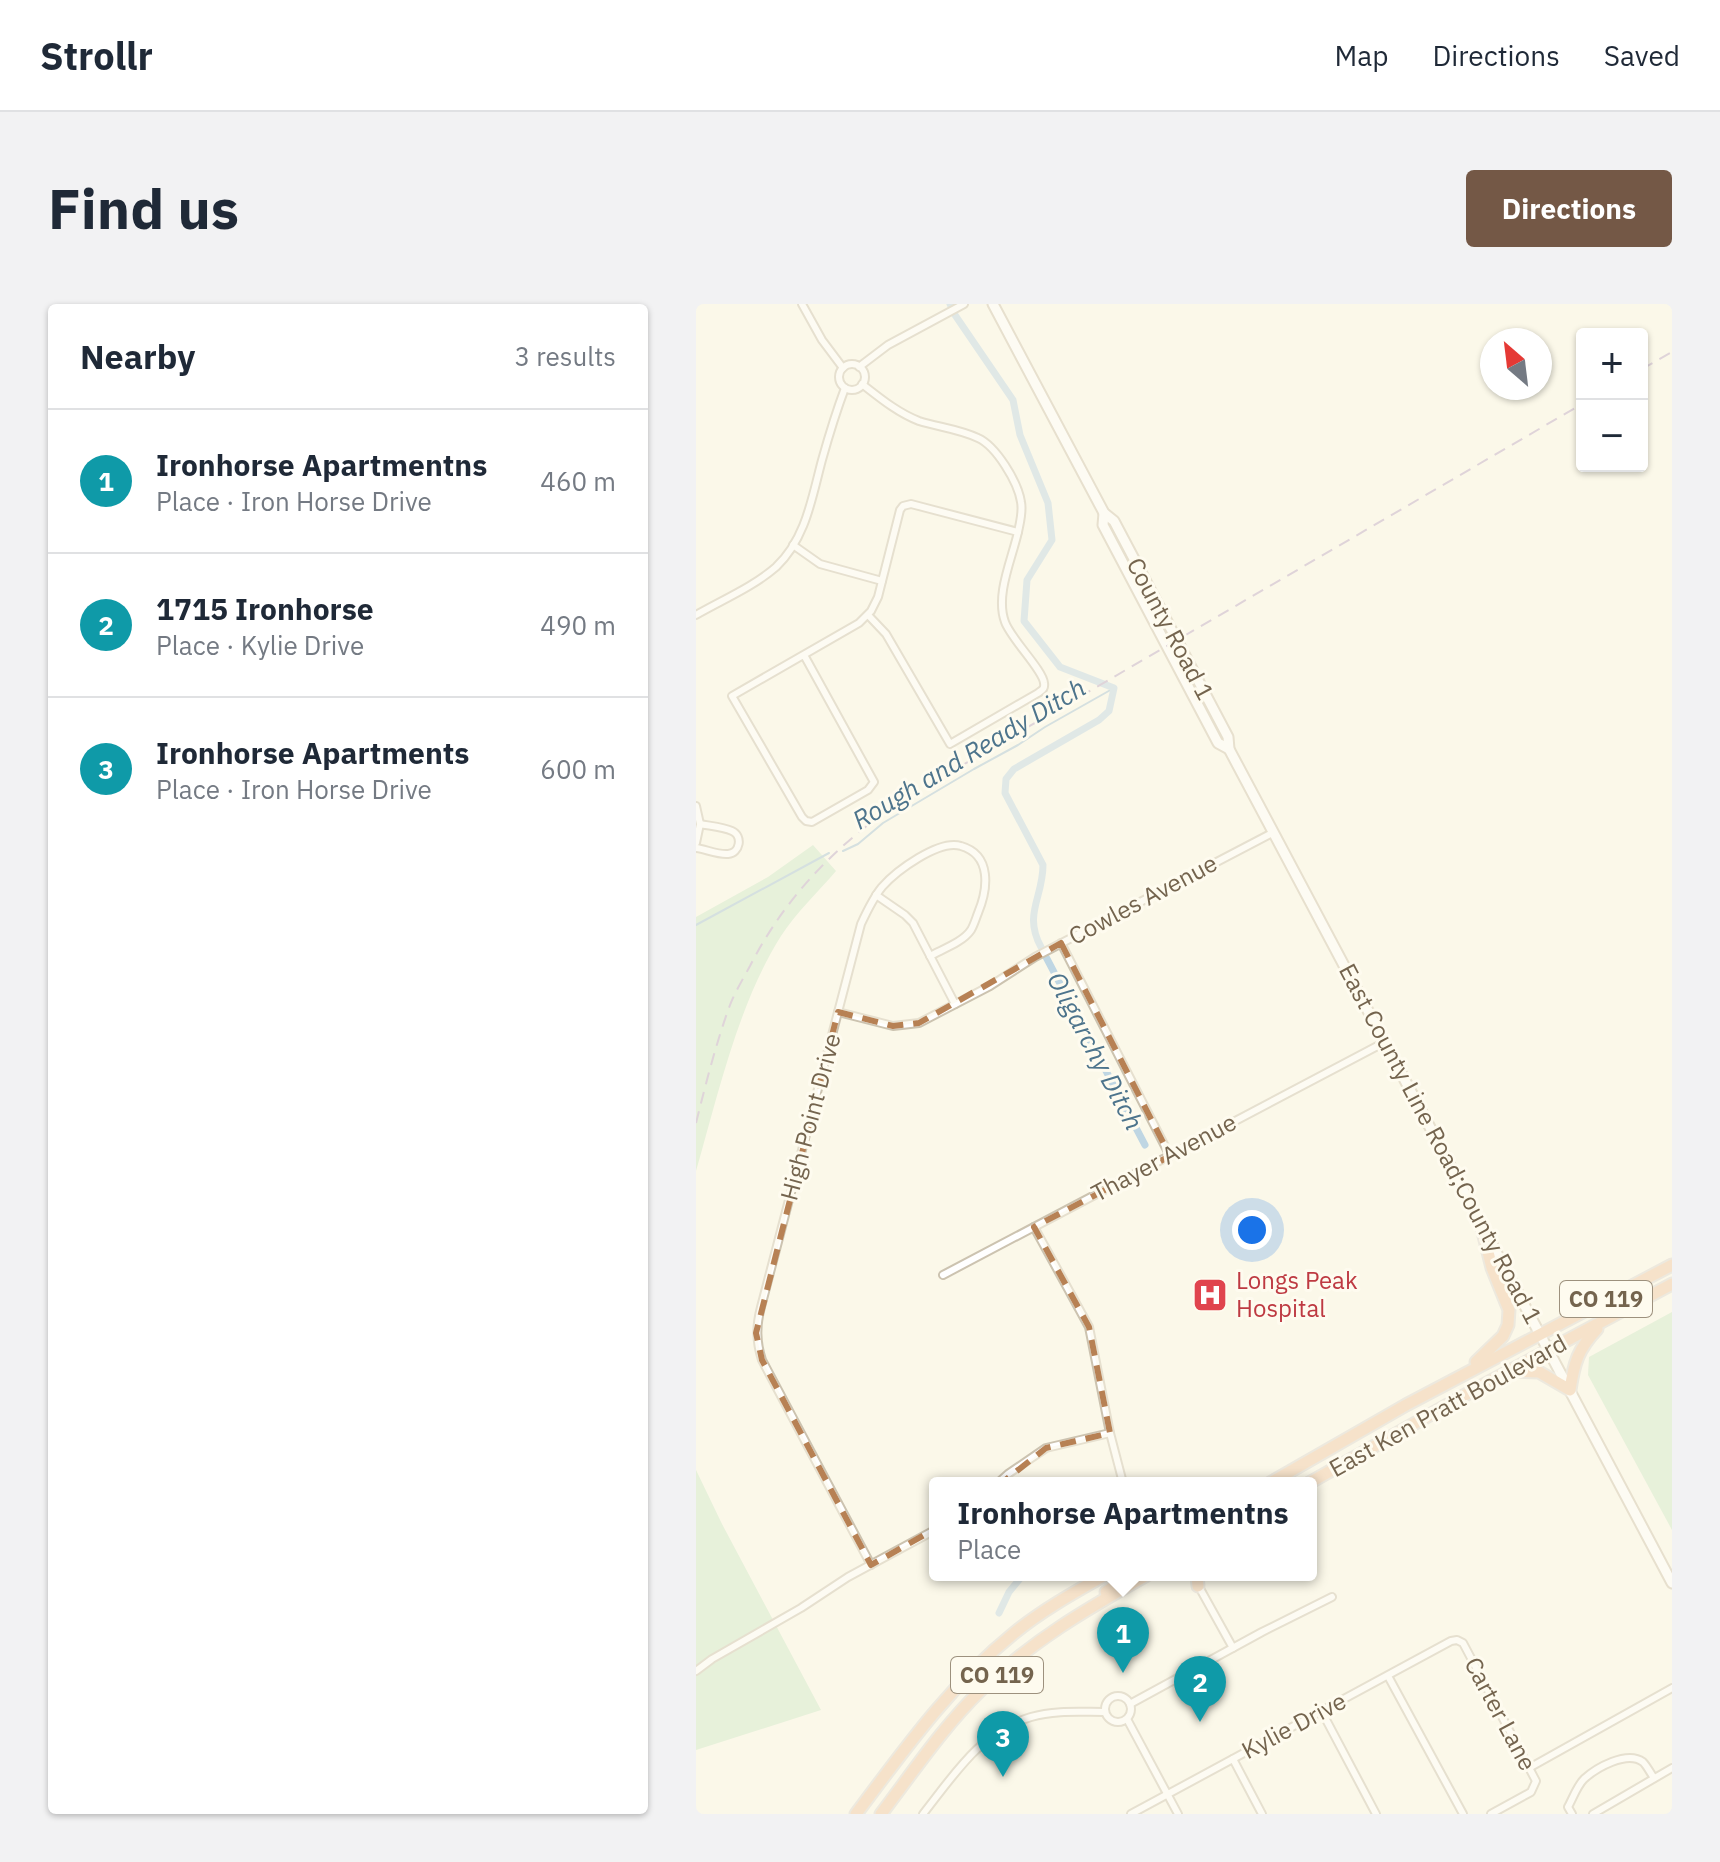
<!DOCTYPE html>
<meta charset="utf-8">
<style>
:root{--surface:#fff;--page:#f2f2f3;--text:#1f2937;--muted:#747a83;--line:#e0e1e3;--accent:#745846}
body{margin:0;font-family:"IBM Plex Sans",sans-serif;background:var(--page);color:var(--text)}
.controls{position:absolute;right:24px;top:24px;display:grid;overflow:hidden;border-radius:8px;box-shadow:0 2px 6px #0004}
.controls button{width:72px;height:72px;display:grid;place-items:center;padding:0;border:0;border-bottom:2px solid var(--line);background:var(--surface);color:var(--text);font:40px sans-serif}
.compass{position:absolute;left:784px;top:24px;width:72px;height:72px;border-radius:50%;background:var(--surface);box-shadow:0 2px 6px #0004;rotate:332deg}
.you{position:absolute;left:556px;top:926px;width:28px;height:28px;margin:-20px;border:6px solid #fff;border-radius:50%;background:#1a73e8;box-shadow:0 0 0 12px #1a73e833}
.badge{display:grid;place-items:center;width:52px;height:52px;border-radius:50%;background:var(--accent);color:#fff;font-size:26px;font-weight:700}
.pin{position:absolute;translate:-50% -66px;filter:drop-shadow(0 2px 4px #0008)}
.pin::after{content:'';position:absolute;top:42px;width:28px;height:24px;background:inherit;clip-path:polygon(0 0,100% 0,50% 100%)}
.popup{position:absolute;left:233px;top:1173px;width:388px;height:104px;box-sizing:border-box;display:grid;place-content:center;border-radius:8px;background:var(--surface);filter:drop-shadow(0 2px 6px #0005);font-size:26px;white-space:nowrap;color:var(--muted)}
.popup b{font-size:30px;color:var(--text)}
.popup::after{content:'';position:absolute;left:50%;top:100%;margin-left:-16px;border:16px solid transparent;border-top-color:var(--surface)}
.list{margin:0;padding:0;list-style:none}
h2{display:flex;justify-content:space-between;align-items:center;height:104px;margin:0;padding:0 32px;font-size:34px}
h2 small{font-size:26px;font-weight:400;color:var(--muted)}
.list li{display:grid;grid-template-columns:52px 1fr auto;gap:24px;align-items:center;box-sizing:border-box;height:144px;padding:0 32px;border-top:2px solid var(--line)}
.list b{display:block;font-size:30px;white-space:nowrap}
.list p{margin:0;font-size:26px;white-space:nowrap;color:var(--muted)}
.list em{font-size:26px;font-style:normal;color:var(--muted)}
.map{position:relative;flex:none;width:976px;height:1510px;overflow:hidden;border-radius:8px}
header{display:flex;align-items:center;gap:48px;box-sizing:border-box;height:112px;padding:0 40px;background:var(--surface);border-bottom:2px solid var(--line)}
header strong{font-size:38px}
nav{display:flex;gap:44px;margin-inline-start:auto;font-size:28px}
.intro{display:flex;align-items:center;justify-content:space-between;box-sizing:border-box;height:192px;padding:0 48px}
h1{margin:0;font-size:56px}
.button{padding:20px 36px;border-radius:8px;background:var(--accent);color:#fff;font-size:28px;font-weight:700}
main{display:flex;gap:48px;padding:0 48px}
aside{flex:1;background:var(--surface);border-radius:8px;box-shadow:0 2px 6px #0004}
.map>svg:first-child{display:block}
.green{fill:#cee8c8}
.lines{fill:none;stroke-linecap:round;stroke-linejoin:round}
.stream{stroke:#a6c3d4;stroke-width:2}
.canal{stroke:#bfd6e3;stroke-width:7}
.street-casing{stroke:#ccc3b0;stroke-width:10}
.secondary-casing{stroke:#cfc3ad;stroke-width:13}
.highway-casing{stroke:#dbd7d1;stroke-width:15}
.street{stroke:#fff;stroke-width:6}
.secondary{stroke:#fff;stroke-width:9}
.highway{stroke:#f0c8a5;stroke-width:11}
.rail{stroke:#bda8c5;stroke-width:2;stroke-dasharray:12 8;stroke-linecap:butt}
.marked{fill:none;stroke:#b78154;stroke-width:6;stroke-dasharray:16 10;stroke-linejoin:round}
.labels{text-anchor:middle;stroke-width:6;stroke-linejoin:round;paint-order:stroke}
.shield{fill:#fefbef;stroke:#9d917e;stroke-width:2}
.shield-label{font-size:22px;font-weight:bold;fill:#74644e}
.street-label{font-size:24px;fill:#74644e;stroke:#fefbef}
.health-label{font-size:24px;fill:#be3a42;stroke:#fefbef;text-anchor:start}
.water-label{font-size:26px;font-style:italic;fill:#4d748c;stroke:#fefbef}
</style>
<header>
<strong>Strollr</strong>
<nav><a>Map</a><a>Directions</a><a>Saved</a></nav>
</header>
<div class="intro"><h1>Find us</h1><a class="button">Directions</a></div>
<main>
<aside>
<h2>Nearby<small>3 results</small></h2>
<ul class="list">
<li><span class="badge" style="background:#0f9aa8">1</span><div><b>Ironhorse Apartmentns</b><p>Place · Iron Horse Drive</p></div><em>460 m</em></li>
<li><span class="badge" style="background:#0f9aa8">2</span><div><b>1715 Ironhorse</b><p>Place · Kylie Drive</p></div><em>490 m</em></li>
<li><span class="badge" style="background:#0f9aa8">3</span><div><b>Ironhorse Apartments</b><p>Place · Iron Horse Drive</p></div><em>600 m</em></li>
</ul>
</aside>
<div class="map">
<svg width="976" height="1510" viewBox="0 0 976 1510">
<rect width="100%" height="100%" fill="#fbf8e9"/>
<g class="green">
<path d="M117 541 140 567C122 588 100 609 85 632 42 700 22 791 0 867V613L72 573Z"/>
<path d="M976 1008V1226L892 1071 893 1053Z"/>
<path d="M0 1166 26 1220 125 1406 0 1446Z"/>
</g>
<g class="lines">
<g class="stream">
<path d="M147 547 162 540 187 519 278 465 322 441 349 423 418 384"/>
<path d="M0 621 133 549"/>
</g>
<g class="canal">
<path d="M254 0 259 11 317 96 324 131 352 199 356 236 331 276 328 317 364 363 418 384 413 407 403 416 318 465 310 475 309 489 347 561C347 594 327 610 345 643"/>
<path d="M350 653 449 841"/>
<path d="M303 1309 313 1288 327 1271"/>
</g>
<g class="street-casing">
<g id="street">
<path d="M106 0 126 36 147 64"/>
<circle cx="156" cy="73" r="13"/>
<path d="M163 63 192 41 268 0"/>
<path d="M166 80C184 94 202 109 223 117 242 123 263 125 282 134 300 142 322 178 325 198 327 208 324 218 322 228 316 255 299 291 309 318 315 335 347 366 348 379 349 385 346 386 342 389L254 440 190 330 172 311"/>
<path d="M97 241 124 260 186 277"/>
<path d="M0 311C26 296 57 283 80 263 110 235 116 193 126 156 133 131 140 108 149 84"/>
<path d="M108 351 178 478 172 486 116 518 110 517 106 513 36 392 163 319 175 307 182 293 204 206 207 202 215 200 322 228"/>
<path d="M0 502 4 520 0 539"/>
<path d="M0 544C9 545 22 551 32 550 44 549 47 532 36 527 27 523 14 522 4 520"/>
<path d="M180 591 209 611 217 619 259 700"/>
<path d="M365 639 474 852"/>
<path d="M142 708 197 722 223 719 294 682 339 653 578 528"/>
<path d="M338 923 393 1023 414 1129 427 1179"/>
<path d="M247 971 689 738"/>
<path d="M302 1179 312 1170 350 1144 414 1129"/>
<path d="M175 1261 66 1056C60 1037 60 1022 65 1003L165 620C171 607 177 594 186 583 200 567 243 535 265 542 296 551 292 585 282 609 280 614 278 621 275 626 267 638 247 645 234 652"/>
<path d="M502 1281 537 1344"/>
<path d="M0 1367 16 1355 105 1304 152 1273 239 1226"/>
<path d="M692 1372 767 1510"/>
<circle cx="422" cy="1405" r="13"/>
<path d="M434 1400 566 1328 636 1293"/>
<path d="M626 1408 680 1510"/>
<path d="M431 1415 482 1510"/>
<path d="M537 1455 566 1510"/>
<path d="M833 1464 976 1384"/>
<path d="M227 1510C258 1471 284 1428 335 1413 358 1406 384 1408 408 1408"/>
<path d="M435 1510 755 1337 761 1336 767 1339 840 1477 835 1488 795 1510"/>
<path d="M876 1510 872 1503C877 1494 881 1482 888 1475 900 1464 931 1446 947 1458 951 1462 955 1470 958 1474"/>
<path d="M897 1510 976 1464"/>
</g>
</g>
<g class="secondary-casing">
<g id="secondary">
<path d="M297 0 408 209 418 217 532 433 533 445 976 1279"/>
<path d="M408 209 407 221 522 439 533 445"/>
</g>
</g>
<g class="highway-casing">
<g id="highway">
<path d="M780 1058 807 1032 812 1021 813 1006 796 964 785 920"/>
<path d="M817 1067 843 1068 874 1086C878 1059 882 1045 901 1025"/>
<path d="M574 1179 710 1101 976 961"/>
<path d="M613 1179 778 1086 976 980"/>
<path d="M501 1271 502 1282"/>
<path d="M410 1288 434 1271"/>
<path d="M160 1510C208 1446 254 1381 317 1330 345 1307 377 1289 409 1271"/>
<path d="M185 1510C217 1468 247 1423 285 1386 337 1336 389 1306 451 1271"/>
</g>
</g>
<use href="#street" class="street"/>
<use href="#secondary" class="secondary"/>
<use href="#highway" class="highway"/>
<g class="rail">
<path d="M946 65 976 48"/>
<path d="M0 819C10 779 20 739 34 701 39 688 47 675 54 662 89 593 141 540 205 497L886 100"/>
</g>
</g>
<path d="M0 0H976V1510H0ZM365 639 474 852 338 923 393 1023 414 1129 350 1144 269 1208 175 1261 66 1056 60 1029 142 708 197 722 223 719Z" fill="#fbf8e9" fill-opacity=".55" fill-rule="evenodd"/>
<path class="marked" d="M365 639 474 852 338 923 393 1023 414 1129 350 1144 269 1208 175 1261 66 1056 60 1029 142 708 197 722 223 719Z"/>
<defs>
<g id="hospital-square" transform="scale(1.8)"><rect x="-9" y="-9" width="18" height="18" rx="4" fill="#e0444e" stroke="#fefbef"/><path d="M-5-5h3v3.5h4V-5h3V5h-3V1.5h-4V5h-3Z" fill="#fff"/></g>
</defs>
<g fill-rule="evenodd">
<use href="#hospital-square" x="514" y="991"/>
</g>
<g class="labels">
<g class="shield">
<rect x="864" y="977" width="92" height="36" rx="6"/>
<rect x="255" y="1353" width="92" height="36" rx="6"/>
</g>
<g class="shield-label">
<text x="910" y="1003">CO 119</text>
<text x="301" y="1379">CO 119</text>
</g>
<g class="street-label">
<text transform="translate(474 325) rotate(62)" y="8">County Road 1</text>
<text transform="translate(447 596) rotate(-28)" y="8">Cowles Avenue</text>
<text transform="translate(115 813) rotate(-75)" y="8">High Point Drive</text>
<text transform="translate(744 840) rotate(62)" y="8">East County Line Road;County Road 1</text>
<text transform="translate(468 854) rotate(-28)" y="8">Thayer Avenue</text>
<text transform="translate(752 1102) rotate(-29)" y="8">East Ken Pratt Boulevard</text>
<text transform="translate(804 1410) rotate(62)" y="8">Carter Lane</text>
<text transform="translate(598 1422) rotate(-28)" y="8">Kylie Drive</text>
</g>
<g class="health-label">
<text x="540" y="985">Longs Peak<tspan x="540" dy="28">Hospital</tspan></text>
</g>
<g class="water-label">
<text transform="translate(273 450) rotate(-31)" y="9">Rough and Ready Ditch</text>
<text transform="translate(399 747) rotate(62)" y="9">Oligarchy Ditch</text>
</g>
</g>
</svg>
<div class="controls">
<button>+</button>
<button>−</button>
</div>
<svg class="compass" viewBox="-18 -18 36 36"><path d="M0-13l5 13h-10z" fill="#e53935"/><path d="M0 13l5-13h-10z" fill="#747a83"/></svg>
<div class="you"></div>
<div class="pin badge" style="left:427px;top:1369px;background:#0f9aa8">1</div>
<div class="popup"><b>Ironhorse Apartmentns</b>Place</div>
<div class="pin badge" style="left:504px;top:1418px;background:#0f9aa8">2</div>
<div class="pin badge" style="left:307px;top:1473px;background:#0f9aa8">3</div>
</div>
</main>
